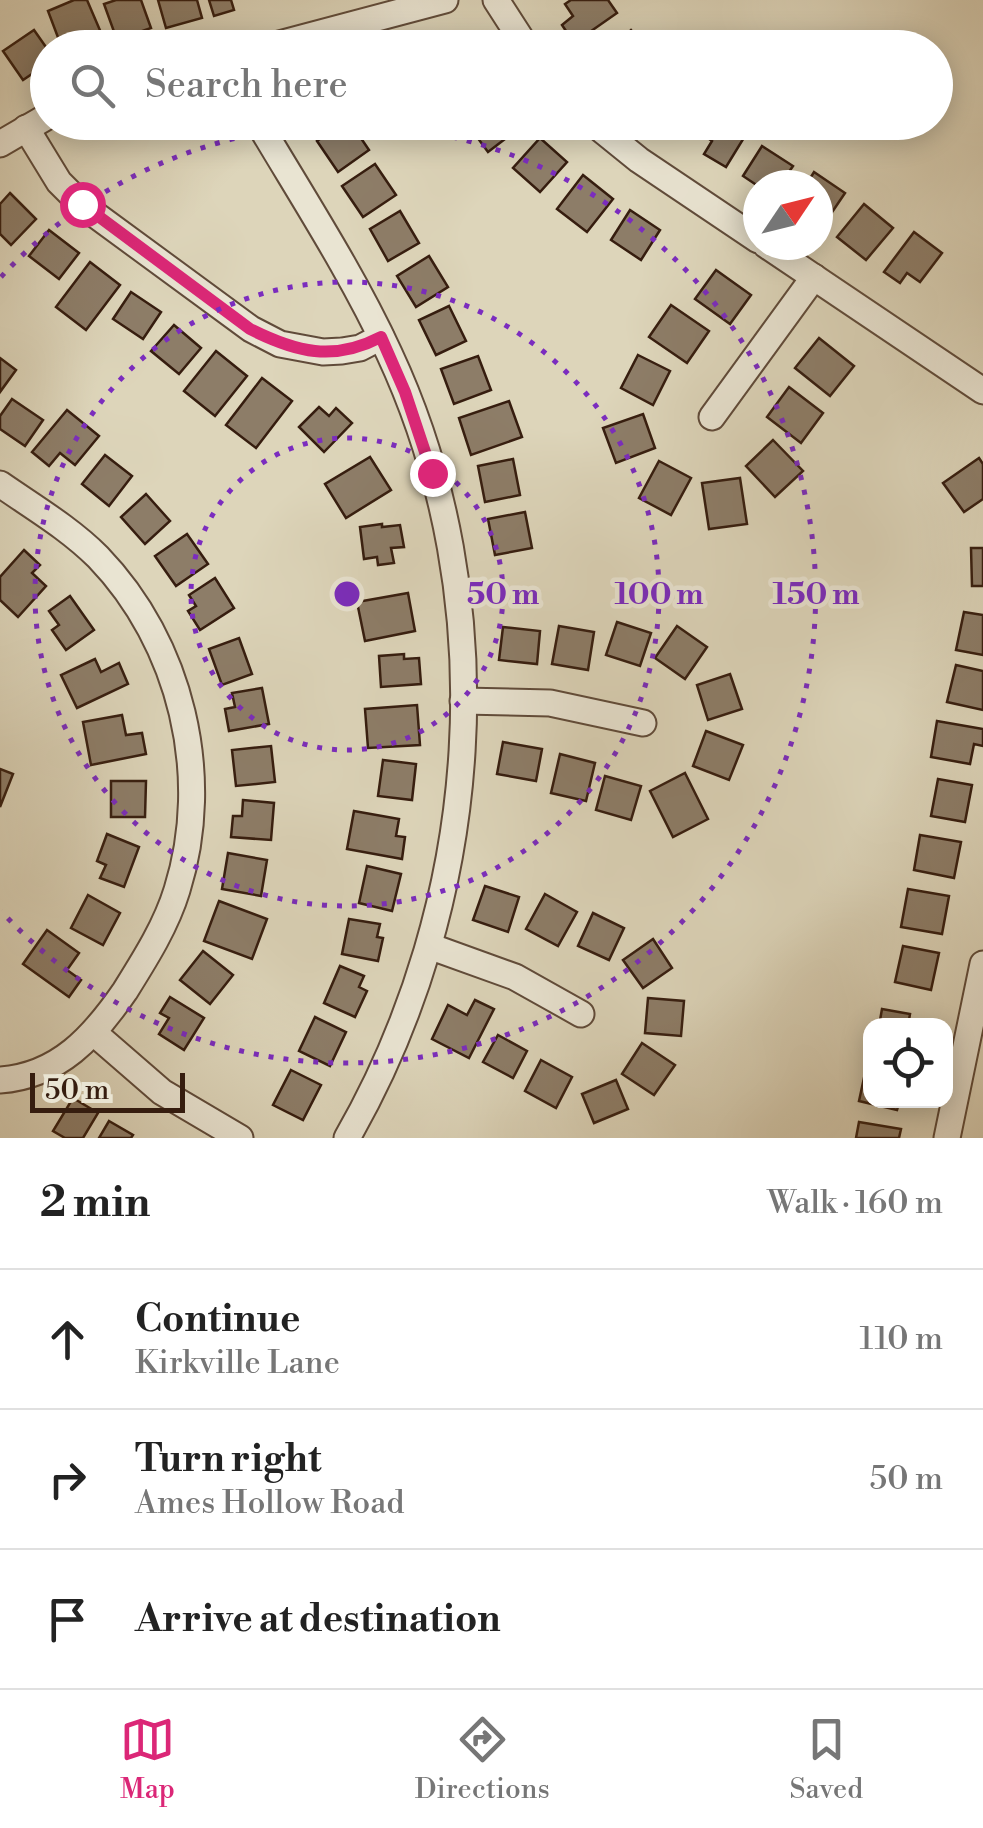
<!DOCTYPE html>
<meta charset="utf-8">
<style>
:root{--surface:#fff;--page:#f6f6f6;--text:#222;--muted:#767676;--line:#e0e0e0;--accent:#db2777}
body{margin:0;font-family:"Libre Bodoni",serif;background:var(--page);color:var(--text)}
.controls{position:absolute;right:30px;bottom:30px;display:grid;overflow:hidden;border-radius:20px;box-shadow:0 5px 25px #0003}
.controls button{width:90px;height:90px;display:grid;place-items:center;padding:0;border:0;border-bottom:2px solid var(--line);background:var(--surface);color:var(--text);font:50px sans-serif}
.compass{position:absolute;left:743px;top:170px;width:90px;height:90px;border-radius:50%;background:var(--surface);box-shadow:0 5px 25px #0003;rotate:55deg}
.scale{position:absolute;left:30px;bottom:25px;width:155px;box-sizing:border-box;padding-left:10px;border:5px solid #361d0f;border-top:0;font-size:28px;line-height:35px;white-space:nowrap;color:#361d0f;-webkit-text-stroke:8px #e9e4d2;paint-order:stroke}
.stop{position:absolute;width:30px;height:30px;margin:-22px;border:8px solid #db2777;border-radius:50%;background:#fff}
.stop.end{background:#db2777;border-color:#fff;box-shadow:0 2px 10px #0008}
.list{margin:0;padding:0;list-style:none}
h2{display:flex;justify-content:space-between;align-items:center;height:130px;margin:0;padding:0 40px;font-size:42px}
h2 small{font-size:32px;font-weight:400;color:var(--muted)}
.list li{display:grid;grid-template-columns:65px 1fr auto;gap:30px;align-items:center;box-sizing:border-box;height:140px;padding:0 40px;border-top:2px solid var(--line)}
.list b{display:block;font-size:38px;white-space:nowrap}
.list p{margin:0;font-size:32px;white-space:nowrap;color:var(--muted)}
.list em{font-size:32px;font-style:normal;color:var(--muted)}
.icon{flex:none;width:55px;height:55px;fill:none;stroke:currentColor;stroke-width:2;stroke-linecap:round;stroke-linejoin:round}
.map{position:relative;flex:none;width:983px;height:1138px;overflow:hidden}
.search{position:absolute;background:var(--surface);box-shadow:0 5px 25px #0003;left:30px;right:30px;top:30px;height:110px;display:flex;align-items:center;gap:25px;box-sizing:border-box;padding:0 35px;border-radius:55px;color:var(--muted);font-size:38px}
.sheet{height:550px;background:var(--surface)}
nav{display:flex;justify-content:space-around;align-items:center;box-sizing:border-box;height:140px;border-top:2px solid var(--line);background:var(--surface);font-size:28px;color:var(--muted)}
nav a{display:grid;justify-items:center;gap:5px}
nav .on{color:var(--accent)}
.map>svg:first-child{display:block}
.building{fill:#8d7d68;stroke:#361d0f;stroke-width:2.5}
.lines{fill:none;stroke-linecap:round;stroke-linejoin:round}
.minor-casing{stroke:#604b3a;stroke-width:29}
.minor{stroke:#e9e4d2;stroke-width:25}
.route{stroke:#db2777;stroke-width:12}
.ring{fill:none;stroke:#7b2cbf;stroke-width:5;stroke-dasharray:5 10}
.centre{fill:#7b2cbf;stroke:#e9e4d2;stroke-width:5}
.ring-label{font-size:30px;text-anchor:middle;font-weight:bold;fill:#7b2cbf;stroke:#e9e4d2;stroke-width:9;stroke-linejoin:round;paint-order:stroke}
</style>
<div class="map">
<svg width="983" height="1138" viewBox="0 0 983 1138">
<rect width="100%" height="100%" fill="#ddd5ba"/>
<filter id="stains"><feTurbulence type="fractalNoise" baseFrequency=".002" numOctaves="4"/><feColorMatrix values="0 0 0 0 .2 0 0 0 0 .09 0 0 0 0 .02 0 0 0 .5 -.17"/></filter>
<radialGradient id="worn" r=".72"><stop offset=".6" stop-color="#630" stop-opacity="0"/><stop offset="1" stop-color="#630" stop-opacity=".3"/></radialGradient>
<g class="building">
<path d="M74 0H87L105 42 91 48H62L48 11Z"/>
<path d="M116 0H141L151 28 117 40 104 4Z"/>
<path d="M158 0H197L202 18 166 28Z"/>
<path d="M209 0H231L234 10 214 16Z"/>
<path d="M571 0H608L617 13 574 43 562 25 573 16 565 4Z"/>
<path d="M34 30 48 50V63L23 80 3 51Z"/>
<path d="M631 30 647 48H612Z"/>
<path d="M344 122H350L369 150 338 172 317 141Z"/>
<path d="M466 122H527L488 152Z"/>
<path d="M710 122 753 123 726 167 704 154 712 141 702 134Z"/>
<path d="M540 138 567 162 540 192 513 168Z"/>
<path d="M762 146 793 166 780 185 758 186 743 176Z"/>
<path d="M375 164 396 195 363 217 342 186Z"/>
<path d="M814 172 845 193 820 230 818 185H806Z"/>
<path d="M583 175 613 199 587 232 557 209Z"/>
<path d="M10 193 36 219 11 245 0 234V204Z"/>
<path d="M864 204 893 228 866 260 837 237Z"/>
<path d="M630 210 660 230 641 260 611 240Z"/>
<path d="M400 211 419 243 388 261 370 229Z"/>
<path d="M49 230 79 253 59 279 29 256Z"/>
<path d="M914 232 942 253 920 282 907 273 900 283 884 272Z"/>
<path d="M429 256 448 287 416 307 397 276Z"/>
<path d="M90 262 120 285 86 330 56 307Z"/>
<path d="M716 270 751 295 730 324 695 299Z"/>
<path d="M131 292 161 312 143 339 113 319Z"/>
<path d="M671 305 709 331 687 363 649 337Z"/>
<path d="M449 306 466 341 436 355 419 320Z"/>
<path d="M174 325 201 348 179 374 151 351Z"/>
<path d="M819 338 854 366 830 396 795 368Z"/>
<path d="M216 351 247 376 215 416 184 391Z"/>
<path d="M638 355 670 371 653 405 621 388Z"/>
<path d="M478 356 491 390 454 404 441 369Z"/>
<path d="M0 358 16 370 0 392Z"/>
<path d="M262 378 292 401 256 448 226 425Z"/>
<path d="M789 387 823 413 801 443 767 417Z"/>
<path d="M12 399 43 420 25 446 0 429V416Z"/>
<path d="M509 401 522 437 471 455 459 418Z"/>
<path d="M319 407 329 416 336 408 352 423 324 452 299 427Z"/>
<path d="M67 410 99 436 75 465 60 453 49 466 32 452Z"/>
<path d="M643 414 655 448 616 463 603 428Z"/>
<path d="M773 440 803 471 775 497 746 466Z"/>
<path d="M105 455 132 476 109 506 82 484Z"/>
<path d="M370 457 391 490 346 518 325 484Z"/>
<path d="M979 458 983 464V499L964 512 943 483Z"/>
<path d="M513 459 520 495 485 502 478 466Z"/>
<path d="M659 461 691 478 671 515 639 498Z"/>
<path d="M740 478 747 524 709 529 702 483Z"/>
<path d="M146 494 170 521 145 544 121 517Z"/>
<path d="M525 512 532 548 495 555 488 519Z"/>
<path d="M382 524V527L400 525 404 547 391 548 394 563 378 565 377 557 364 559 360 527Z"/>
<path d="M187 534 208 564 176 586 155 556Z"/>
<path d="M971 548H983V586H972Z"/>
<path d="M24 550 40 565 32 573 46 586 18 617 0 600V577Z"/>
<path d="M215 578 234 608 200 630 188 611 196 606 189 595Z"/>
<path d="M408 593 415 631 365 641 357 602Z"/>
<path d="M70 596 94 630 66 650 52 630 59 625 49 611Z"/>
<path d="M964 612 983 615V655L956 650Z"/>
<path d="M617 622 651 633 640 666 606 655Z"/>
<path d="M559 626 594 632 588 670 552 664Z"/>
<path d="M677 626 707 647 685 679 655 658Z"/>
<path d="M503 627 540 631 537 664 499 660Z"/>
<path d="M239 638 252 674 222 685 209 649Z"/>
<path d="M404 654V659L419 658 421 684 381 687 379 656Z"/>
<path d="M95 659 101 672 119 663 128 684 77 708 61 675Z"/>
<path d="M956 665 983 671V710L947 702Z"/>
<path d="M730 674 742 709 708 720 697 685Z"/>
<path d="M262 688 269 724 229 731 225 709 235 707 232 693Z"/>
<path d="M417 705 420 745 368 748 365 709Z"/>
<path d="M122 715 126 735 142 733 146 754 91 765 83 722Z"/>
<path d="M937 721 983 729V746L974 744 970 764 931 757Z"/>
<path d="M706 731 743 745 729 780 693 766Z"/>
<path d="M503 742 542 749 536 781 497 774Z"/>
<path d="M271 746 275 782 236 786 232 750Z"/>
<path d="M560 754 595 763 586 801 551 793Z"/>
<path d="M383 760 416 764 412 800 378 796Z"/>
<path d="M0 769 13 774 0 807Z"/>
<path d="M685 773 708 819 673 837 650 791Z"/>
<path d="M605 776 641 786 631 820 596 810Z"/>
<path d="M938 779 972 785 965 822 931 816Z"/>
<path d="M111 781H146L145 817H111Z"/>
<path d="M243 800 274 803 271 840 231 837 233 816H242Z"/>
<path d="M354 811 399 819 396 836 405 837 402 859 347 849Z"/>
<path d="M107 834 139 847 124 887 100 878 106 865 97 861Z"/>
<path d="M920 835 961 842 954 878 914 870Z"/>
<path d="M228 853 267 860 261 896 222 889Z"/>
<path d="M367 866 401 874 392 911 359 903Z"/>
<path d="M485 886 519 897 508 932 473 920Z"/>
<path d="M908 889 949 896 942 934 901 927Z"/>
<path d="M545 894 577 912 558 946 526 929Z"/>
<path d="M88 895 120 913 103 945 71 928Z"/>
<path d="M219 901 267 919 252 959 204 941Z"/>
<path d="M593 913 624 928 609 960 578 946Z"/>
<path d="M349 919 380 924 377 937 383 938 378 961 342 954Z"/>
<path d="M47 930 79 953 67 970 81 980 69 997 23 964Z"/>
<path d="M653 939 672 968 643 988 623 960Z"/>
<path d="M903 946 939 953 931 990 895 982Z"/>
<path d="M203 951 233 975 210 1004 180 980Z"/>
<path d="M340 966 364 976 359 987 367 991 355 1017 324 1003Z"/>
<path d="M170 997 204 1018 184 1050 159 1034 169 1018 160 1013Z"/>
<path d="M648 998 684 1001 681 1036 645 1033Z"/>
<path d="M475 1000 494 1009 469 1058 432 1039 448 1005 467 1015Z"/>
<path d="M882 1009 910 1014 908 1026H879Z"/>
<path d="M315 1017 346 1032 330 1066 299 1051Z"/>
<path d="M498 1035 527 1051 513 1078 483 1062Z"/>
<path d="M642 1043 675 1065 654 1095 622 1074Z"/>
<path d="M541 1060 572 1077 556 1108 525 1091Z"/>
<path d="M867 1064 870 1065V1100H900L897 1110 859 1101Z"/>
<path d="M291 1070 321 1085 303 1120 273 1105Z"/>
<path d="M616 1080 628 1109 594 1123 582 1094Z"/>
<path d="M73 1098 98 1113 83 1138H65L53 1131Z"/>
<path d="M109 1121 133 1135 131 1138H99Z"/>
<path d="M859 1122 901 1129 899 1138H856Z"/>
</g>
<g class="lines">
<g class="minor-casing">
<g id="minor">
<path d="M496 0 527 48"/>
<path d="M264 48 445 0"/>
<path d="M258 122C303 198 352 273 389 353 505 601 482 903 347 1138"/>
<path d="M592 122 639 160 758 240"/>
<path d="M26 128 59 182 82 205 251 329 280 344 323 352 342 351 360 348 381 337"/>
<path d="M0 144 48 116"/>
<path d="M766 245 983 391"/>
<path d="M712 417 814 277"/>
<path d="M0 484C33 507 69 528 98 557 181 643 213 775 177 890 166 926 145 959 125 991 94 1036 59 1076 0 1080"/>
<path d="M463 701 550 703 643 723"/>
<path d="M429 946 515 977 581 1014"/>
<path d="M94 1033 162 1092 240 1138"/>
<path d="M947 1138 983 964"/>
</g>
</g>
<use href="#minor" class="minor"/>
</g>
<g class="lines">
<path class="route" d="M82 204 250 329C296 352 333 362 381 337L405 392 432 473"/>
</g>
<g class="ring">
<circle cx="347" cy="594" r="156"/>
<circle cx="347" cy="594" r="312"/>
<path d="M1 277A469 469 0 1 1 1 911"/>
</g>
<circle cx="347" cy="594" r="15" class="centre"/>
<g class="ring-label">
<text x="503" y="604">50 m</text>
<text x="659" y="604">100 m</text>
<text x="816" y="604">150 m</text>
</g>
<rect width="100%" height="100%" filter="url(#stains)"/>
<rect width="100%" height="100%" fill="url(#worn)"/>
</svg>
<div class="controls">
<button><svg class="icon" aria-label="locate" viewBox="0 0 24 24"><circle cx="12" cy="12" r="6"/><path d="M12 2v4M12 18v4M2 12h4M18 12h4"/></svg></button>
</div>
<svg class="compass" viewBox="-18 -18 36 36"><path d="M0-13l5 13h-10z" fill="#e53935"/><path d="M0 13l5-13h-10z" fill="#767676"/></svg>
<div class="scale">50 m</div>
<div class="stop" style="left:82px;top:204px"></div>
<div class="stop end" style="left:432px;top:473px"></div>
<div class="search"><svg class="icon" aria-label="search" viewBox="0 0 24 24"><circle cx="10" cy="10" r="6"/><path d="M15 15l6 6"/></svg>Search here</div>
</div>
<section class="sheet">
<h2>2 min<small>Walk · 160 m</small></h2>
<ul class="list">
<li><svg class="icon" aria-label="ahead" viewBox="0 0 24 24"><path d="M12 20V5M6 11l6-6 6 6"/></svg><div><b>Continue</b><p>Kirkville Lane</p></div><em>110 m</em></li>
<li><svg class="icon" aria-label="right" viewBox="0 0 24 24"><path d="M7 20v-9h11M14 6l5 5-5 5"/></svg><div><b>Turn right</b><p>Ames Hollow Road</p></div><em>50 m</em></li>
<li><svg class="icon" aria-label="arrive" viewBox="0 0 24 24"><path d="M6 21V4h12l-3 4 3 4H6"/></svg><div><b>Arrive at destination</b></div></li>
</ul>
</section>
<nav>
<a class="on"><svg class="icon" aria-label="map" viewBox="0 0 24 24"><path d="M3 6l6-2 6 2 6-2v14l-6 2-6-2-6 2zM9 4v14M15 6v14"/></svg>Map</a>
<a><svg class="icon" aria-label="directions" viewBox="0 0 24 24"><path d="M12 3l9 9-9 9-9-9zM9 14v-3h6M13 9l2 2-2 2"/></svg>Directions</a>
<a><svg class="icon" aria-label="saved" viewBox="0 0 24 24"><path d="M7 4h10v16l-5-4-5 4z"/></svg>Saved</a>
</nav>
